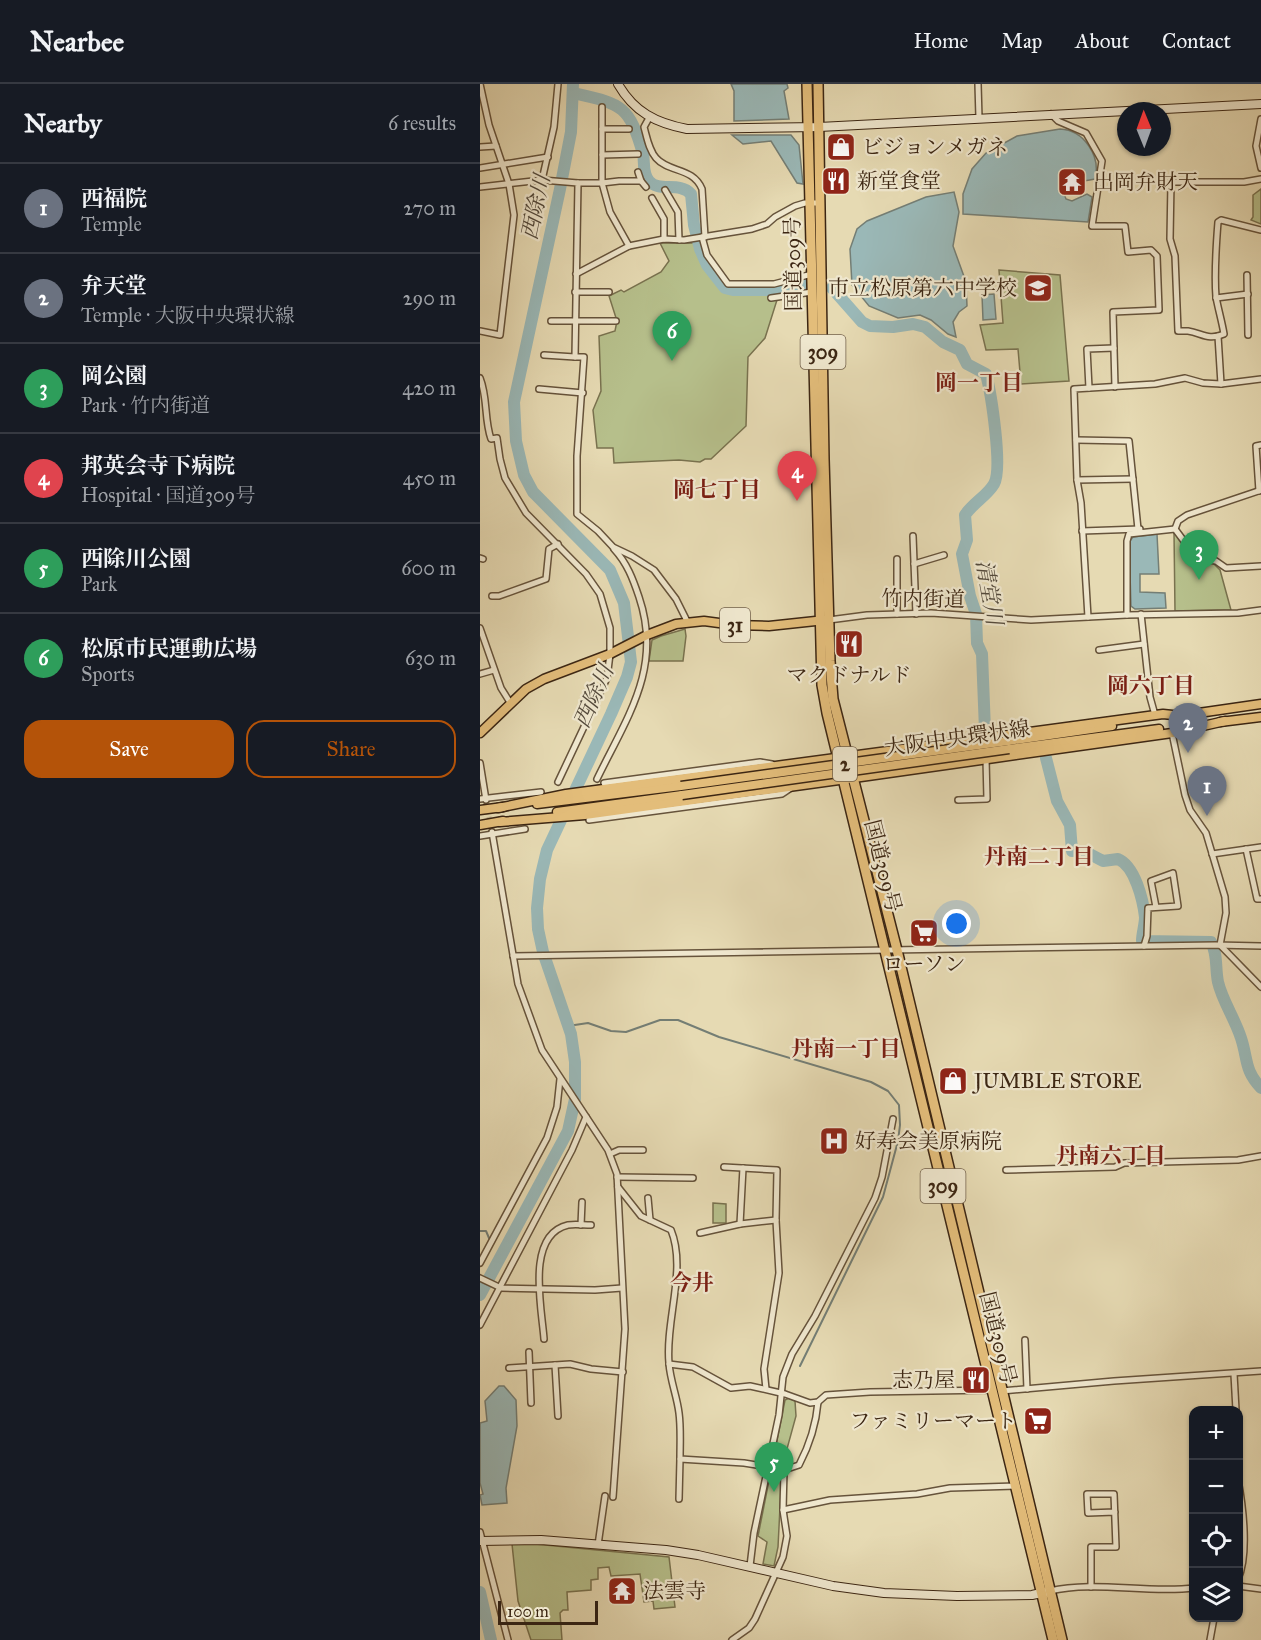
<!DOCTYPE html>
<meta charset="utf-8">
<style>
:root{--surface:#171b24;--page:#242831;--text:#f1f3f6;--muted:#9ea1a6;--line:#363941;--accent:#b45309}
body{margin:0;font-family:"IM FELL Great Primer","Noto Serif JP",serif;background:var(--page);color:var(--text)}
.controls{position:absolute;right:18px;bottom:18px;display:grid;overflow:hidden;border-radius:12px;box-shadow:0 2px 4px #0004}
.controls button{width:54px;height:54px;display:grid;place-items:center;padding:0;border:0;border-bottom:2px solid var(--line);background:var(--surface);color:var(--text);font:30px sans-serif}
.compass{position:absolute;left:637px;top:18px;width:54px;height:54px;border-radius:50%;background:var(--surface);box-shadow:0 2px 4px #0004;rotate:359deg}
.scale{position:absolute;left:18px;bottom:15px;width:100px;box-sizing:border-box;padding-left:6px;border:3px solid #3c2613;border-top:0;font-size:16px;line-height:21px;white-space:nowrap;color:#3c2613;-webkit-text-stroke:4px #efe7ce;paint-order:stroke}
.you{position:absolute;left:477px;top:840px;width:21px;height:21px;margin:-15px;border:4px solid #fff;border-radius:50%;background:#1a73e8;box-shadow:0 0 0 9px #1a73e833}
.badge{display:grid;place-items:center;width:39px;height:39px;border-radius:50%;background:var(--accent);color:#fff;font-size:20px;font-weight:700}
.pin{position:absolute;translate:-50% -50px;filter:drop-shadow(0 2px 3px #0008)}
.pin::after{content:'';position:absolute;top:32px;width:21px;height:18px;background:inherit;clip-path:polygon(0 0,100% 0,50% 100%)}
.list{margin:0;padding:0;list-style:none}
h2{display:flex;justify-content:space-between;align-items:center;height:78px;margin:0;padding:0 24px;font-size:26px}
h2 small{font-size:20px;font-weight:400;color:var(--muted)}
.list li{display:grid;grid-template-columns:39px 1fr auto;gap:18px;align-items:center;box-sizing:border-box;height:90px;padding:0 24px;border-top:2px solid var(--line)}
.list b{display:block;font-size:22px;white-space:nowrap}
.list p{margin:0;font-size:20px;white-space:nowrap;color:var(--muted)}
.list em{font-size:20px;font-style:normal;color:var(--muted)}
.actions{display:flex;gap:12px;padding:18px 24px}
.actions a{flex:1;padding:14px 0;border:2px solid var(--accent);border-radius:18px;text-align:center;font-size:21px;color:var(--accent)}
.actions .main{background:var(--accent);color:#fff}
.icon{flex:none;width:33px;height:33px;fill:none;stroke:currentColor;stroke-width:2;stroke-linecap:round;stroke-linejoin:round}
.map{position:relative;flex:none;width:781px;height:1556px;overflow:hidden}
header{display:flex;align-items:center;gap:36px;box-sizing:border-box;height:84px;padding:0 30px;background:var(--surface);border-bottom:2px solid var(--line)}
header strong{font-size:28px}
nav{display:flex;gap:33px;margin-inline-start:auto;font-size:21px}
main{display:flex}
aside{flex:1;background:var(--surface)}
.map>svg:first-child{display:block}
.green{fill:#b6bf8b;stroke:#79724f;stroke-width:1.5}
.water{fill:#9ab8b7;stroke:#747e75;stroke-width:1.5}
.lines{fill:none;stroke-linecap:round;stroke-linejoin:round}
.stream{stroke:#747e75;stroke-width:2}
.river{stroke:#9ab8b7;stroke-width:12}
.street-tunnel{stroke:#c4b693;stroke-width:5;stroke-dasharray:5 2.5;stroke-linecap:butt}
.street-casing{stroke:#66533b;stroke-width:8}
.secondary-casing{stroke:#3c2613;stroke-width:10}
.primary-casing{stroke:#3c2613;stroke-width:11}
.highway-casing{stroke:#3c2613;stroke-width:12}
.street{stroke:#efe7ce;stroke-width:5}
.secondary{stroke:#efe7ce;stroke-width:8}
.primary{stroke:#e3bd7a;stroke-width:8}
.highway{stroke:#e3bd7a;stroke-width:9}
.primary-bridge-casing{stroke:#3c2613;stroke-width:11;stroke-linecap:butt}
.primary-bridge{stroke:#e3bd7a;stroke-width:8}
.labels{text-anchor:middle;stroke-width:4.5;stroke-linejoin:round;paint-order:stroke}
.shield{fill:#efe7ce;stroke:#72604b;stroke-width:1.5}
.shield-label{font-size:20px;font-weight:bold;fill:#3c2613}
.poi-label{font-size:21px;fill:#3c2613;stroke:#efe7ce;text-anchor:start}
.street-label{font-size:21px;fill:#3c2613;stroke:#efe7ce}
.water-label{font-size:22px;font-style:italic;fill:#544a3c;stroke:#efe7ce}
.neighbourhood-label{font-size:22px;font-weight:bold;fill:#7a1f14;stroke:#efe7ce}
</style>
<header>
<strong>Nearbee</strong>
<nav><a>Home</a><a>Map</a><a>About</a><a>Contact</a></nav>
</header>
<main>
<aside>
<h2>Nearby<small>6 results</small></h2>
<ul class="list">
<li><span class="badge" style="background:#6b7280">1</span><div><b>西福院</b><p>Temple</p></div><em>270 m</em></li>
<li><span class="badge" style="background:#6b7280">2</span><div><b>弁天堂</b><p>Temple · 大阪中央環状線</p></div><em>290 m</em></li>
<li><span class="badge" style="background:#2e9e5b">3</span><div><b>岡公園</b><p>Park · 竹内街道</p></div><em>420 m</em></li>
<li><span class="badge" style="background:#e0444e">4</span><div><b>邦英会寺下病院</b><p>Hospital · 国道309号</p></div><em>450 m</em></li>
<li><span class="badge" style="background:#2e9e5b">5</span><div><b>西除川公園</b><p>Park</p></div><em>600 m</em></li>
<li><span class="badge" style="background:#2e9e5b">6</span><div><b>松原市民運動広場</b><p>Sports</p></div><em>630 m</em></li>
</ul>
<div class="actions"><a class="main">Save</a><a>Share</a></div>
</aside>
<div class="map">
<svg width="781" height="1556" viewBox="0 0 781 1556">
<rect width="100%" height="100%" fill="#e6dab3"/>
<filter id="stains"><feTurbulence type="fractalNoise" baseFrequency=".00333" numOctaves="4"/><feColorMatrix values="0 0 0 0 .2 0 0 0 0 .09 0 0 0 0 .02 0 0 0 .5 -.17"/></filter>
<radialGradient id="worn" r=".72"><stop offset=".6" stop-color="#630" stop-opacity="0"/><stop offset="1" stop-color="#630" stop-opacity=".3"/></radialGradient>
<g class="green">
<path d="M781 105V140L771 136 773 133V111Z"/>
<path d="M180 159H215C222 174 238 208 255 210L297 209V216L285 254 268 273 266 342 231 375H225L220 378 199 376 134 379 133 364H117L113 326 121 307 119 252 135 247 137 237 129 212 141 206 144 208 181 188 189 177Z"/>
<path d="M519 186 580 191 589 297 541 300 538 265 506 266 500 241 523 239Z"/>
<path d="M694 448 720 477 732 478 740 486 751 526 695 527Z"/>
<path d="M205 545 206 552 203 577H169L172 556 181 552Z"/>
<path d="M233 1119 246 1120V1139H233Z"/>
<path d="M309 1314 315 1317 316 1332 302 1383 298 1463 294 1482 283 1480 287 1458 278 1452 305 1316Z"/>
<path d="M32 1460H55L189 1473 195 1523 174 1525 173 1517 164 1518 160 1490 131 1492 129 1483 118 1484V1495L111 1496V1506L87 1508 88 1526H83L80 1529 82 1556H51L38 1517Z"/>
</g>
<g class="water">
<path d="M251 0H307L308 4 304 7 309 35 254 37V7Z"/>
<path d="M580 45C604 46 621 72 615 95L604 97 595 89H588L583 107 586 115 592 117 607 110 612 113 608 138 483 130V110L492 85 506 69 537 52Z"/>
<path d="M252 51H311L319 61 323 100 317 99 291 57 263 60Z"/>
<path d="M474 108 479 128 473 162 486 198 487 222 479 228 473 238 476 253 468 250 451 236 440 231 418 234 389 222 372 201 370 165 377 145 387 137 446 113Z"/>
<path d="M514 210 516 235 503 236 502 211Z"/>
<path d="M677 450 679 490H660V508L685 509 686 524 655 525 651 522 649 458 653 453Z"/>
<path d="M19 1302H24L36 1316 37 1342 26 1404 27 1419 2 1421 0 1411 3 1410 0 1399V1339L7 1337 5 1317Z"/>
</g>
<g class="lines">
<g class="stream">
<path d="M88 942 108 939 131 947 146 948 180 936H198L239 953 391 998 408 1007 419 1021 420 1041 418 1057 403 1113 320 1282"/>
<path d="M0 1147H6L9 1154"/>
</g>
<g class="river">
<path d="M93 9C141 20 149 20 163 70 165 79 162 89 169 97 179 109 199 97 211 110L214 141 220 165 227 181 245 204 253 206H297L323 200"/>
<path d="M352 204 382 238 390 242 413 243 433 240 445 243 463 258 480 266 487 280 506 290C511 309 523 385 514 400 507 412 493 419 485 431L487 456 482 470 490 512 496 530 497 559 502 570 505 646"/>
<path d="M566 674 577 717 590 741 592 767H604L623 777 638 775C655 782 663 816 665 833 665 841 662 849 662 857L731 858C738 871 735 883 738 898 742 916 755 935 761 954 768 975 764 986 781 1004"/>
<path d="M0 1211 88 1047 95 1015V978L91 950 63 868 58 845 57 824 60 795 67 766 131 630 147 593 151 578 144 519 130 486 53 408 44 391 36 357 34 318 80 105 91 48 93 0"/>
<path d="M0 1508 11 1556"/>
</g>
<path class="street-tunnel" d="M6 718 12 748"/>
<g class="street-casing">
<g id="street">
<path d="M78 0 74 43 62 96 98 99 95 273H104L97 372V430L118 447 133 463 152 472 174 486 196 515 207 537"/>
<path d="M498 0 499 34"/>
<path d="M122 23V99L139 97H161"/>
<path d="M571 30 578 37 606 49 622 77 612 142H645L648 168 671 166 677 172 679 226 633 228 635 303"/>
<path d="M169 34 164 43C167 54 169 66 176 74 189 89 213 83 222 105L225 153"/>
<path d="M781 35 776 62 781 84"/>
<path d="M122 45H149"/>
<path d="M0 63 16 62"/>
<path d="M122 71 158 70"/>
<path d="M0 84 68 73"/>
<path d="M158 88 161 97 166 103"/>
<path d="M781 95 764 98H691L690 155 695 172 698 247C702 247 705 247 708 247 722 249 728 257 744 250 742 238 738 224 736 213 734 188 736 163 738 138L741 136 781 146"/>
<path d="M98 99H122L130 128 149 162"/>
<path d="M0 103 62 96"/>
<path d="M185 106 198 128 199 156"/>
<path d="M172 114 184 135V155"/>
<path d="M222 153 227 171 248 200H294L332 190"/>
<path d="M96 190 149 162 184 155 204 156 272 145 287 140 295 133 315 122 325 119H341"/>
<path d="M767 191 768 251"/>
<path d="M95 208H129"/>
<path d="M291 214 332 208"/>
<path d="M736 214 768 210"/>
<path d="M71 237H136"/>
<path d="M0 247 20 251 34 131 29 100 9 41 0 0"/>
<path d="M738 252 741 300"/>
<path d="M64 271 95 273"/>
<path d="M0 294C8 314 4 335 11 355L17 354 20 375 25 394 46 429 106 490 120 510 130 544V570L127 594 78 698"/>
<path d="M609 304 607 265 634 264"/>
<path d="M59 305 103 309"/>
<path d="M596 356 649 357 658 445"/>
<path d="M597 396 653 395"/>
<path d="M779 407 776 362 781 361"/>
<path d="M695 445 715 472 721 475 736 477 746 484 781 482"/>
<path d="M695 445 698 437 707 431 781 406"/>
<path d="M602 447 660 445"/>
<path d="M433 452 436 530"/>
<path d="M0 474 3 475"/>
<path d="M417 475V530"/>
<path d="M434 480 464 471"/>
<path d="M12 512H19L66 495 69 465 78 460"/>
<path d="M661 530 670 613 675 631"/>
<path d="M647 531V457L649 450 695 445"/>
<path d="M608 533 601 419 597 396 594 305 675 300 705 294 723 299 741 300 781 295"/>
<path d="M349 536 387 531 451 529 551 536 647 531 758 529 781 526"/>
<path d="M0 544 21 604 31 620"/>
<path d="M619 566 664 560"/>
<path d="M0 590 14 586"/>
<path d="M692 649 705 711 710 726 726 749 745 813 746 829 740 861"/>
<path d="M0 679 6 716"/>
<path d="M117 695C147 633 183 584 159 513 153 495 147 479 134 465"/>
<path d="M124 699 280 678 292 680"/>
<path d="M0 715 61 708"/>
<path d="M478 716 507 715 506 675"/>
<path d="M109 736 302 710 311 704"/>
<path d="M12 748 38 900 62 966 128 1066 137 1090 145 1245 133 1413"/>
<path d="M0 752 45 745"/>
<path d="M766 765 777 815H781"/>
<path d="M732 770 781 763"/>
<path d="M740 861 781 903"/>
<path d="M664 862 667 852 668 824 698 822 693 789 671 797 676 823"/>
<path d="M33 872 735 861 781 862"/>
<path d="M130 1070 139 1066H163"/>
<path d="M244 1083 297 1086 296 1136 299 1189 284 1285 286 1305"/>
<path d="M526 1086 635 1083 644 1079 758 1076 781 1072"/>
<path d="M137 1093 213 1094"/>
<path d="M138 1103 161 1132 191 1146C207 1185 185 1237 189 1279 190 1296 197 1312 199 1329 201 1344 200 1360 200 1375L264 1379 289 1383"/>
<path d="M168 1114 170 1136"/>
<path d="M260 1140 263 1084"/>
<path d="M101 1141 102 1118"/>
<path d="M220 1149 260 1140 296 1136"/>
<path d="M0 1179 67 1054 77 1023 80 995"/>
<path d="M0 1194 21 1204 115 1206 142 1204"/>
<path d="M0 1241 92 1066 106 1033"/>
<path d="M64 1255C62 1225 45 1151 88 1141 95 1140 103 1141 111 1141"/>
<path d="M545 1256 547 1305"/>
<path d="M49 1268 51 1319"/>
<path d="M189 1280 213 1283 251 1304 270 1302 279 1304 305 1310 330 1319 338 1318 346 1311 390 1308 513 1306"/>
<path d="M75 1281 78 1332"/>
<path d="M29 1284 90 1280 111 1285 143 1288"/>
<path d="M754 1290 756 1326"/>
<path d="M522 1307 634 1297 781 1287"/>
<path d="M758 1396C763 1422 769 1471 758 1495"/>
<path d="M199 1415 200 1375"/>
<path d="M303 1426 350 1416 437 1410 470 1404 536 1402"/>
<path d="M0 1448 28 1556"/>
<path d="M118 1461 125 1412"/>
<path d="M270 1482 274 1449 299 1331 303 1293 312 1270 335 1232 395 1114 402 1093 413 1035"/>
<path d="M758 1502 781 1505"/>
<path d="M611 1503V1463H636L634 1410H607L608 1429 635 1428"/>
<path d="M570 1507C615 1496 667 1510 714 1504"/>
<path d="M252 1556 269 1544 275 1535 303 1473 307 1452 303 1426 304 1386 319 1381C330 1360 336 1342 338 1318"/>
<path d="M730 1556 734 1534"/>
</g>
</g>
<g class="secondary-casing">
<g id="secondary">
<path d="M138 0C154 28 176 39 207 45L339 43 781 20"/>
<path d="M0 1457 61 1456 186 1466 218 1471 353 1502 404 1509 477 1512 552 1511 566 1508"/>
</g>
</g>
<g class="primary-casing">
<g id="primary">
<path d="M698 632 781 620"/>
<path d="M740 638 781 633"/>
<path d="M0 649 46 605 64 595 130 570 167 551 196 540 224 537 254 541 289 542 345 536"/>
<path d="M528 657 632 642"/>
<path d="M529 665 679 645"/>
<path d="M57 720 201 702"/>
<path d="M18 724 86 710 683 630 702 632"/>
<path d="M0 726 23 723"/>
<path d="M77 728 202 711"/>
<path d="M20 738 105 731 388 692 692 649 745 637"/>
<path d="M0 741 23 737"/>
</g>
</g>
<g class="highway-casing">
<g id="highway">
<path d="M327 0 342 601 347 629 573 1556"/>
<path d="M338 0 344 375 350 577 353 615 417 866 582 1556"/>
</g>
</g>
<use href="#street" class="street"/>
<use href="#secondary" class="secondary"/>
<use href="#primary" class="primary"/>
<use href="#highway" class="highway"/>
<g class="primary-bridge-casing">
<g id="primary-bridge">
<path d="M201 702 528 657"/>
<path d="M202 711 529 665"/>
</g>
</g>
<use href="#primary-bridge" class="primary-bridge"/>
</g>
<defs>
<g id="shop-square" transform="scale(1.5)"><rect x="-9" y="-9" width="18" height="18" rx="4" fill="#8f2418" stroke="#efe7ce"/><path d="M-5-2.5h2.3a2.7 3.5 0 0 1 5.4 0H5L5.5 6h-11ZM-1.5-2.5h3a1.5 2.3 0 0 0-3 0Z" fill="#fff"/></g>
<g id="restaurant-square" transform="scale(1.5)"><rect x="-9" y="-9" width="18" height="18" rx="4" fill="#8f2418" stroke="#efe7ce"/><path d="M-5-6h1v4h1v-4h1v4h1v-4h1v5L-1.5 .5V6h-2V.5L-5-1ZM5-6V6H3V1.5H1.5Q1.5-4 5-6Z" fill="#fff"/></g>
<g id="temple-square" transform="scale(1.5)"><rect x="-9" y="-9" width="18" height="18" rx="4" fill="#8f2418" stroke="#efe7ce"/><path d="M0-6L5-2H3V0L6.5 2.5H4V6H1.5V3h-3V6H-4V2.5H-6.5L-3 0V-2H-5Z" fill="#fff"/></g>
<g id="school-square" transform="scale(1.5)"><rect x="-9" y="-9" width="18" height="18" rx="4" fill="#8f2418" stroke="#efe7ce"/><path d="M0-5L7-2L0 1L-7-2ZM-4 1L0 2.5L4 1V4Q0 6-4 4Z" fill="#fff"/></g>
<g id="supermarket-square" transform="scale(1.5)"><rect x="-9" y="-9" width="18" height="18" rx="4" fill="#8f2418" stroke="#efe7ce"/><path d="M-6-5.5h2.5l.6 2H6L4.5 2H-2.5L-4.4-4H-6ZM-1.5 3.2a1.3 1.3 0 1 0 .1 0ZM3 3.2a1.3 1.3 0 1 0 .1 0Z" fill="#fff"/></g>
<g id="hospital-square" transform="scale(1.5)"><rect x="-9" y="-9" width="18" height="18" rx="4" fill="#8f2418" stroke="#efe7ce"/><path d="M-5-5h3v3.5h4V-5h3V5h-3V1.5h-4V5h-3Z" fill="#fff"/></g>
</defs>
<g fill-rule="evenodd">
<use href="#shop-square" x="361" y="63"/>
<use href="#restaurant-square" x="356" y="97"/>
<use href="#temple-square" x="592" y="98"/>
<use href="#school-square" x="558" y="204"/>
<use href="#restaurant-square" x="369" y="560"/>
<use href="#supermarket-square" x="444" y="849"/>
<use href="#shop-square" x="473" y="997"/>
<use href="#hospital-square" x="354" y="1057"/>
<use href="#restaurant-square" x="496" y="1296"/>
<use href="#supermarket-square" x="558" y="1337"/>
<use href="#temple-square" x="142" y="1507"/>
</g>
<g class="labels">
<g class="shield">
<rect x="320.5" y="251" width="45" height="34" rx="4.5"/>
<rect x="240" y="524" width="30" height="34" rx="4.5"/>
<rect x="353" y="663" width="24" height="34" rx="4.5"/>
<rect x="440.5" y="1085" width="45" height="34" rx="4.5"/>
</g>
<g class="shield-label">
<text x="343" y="275">309</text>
<text x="255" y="548">31</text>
<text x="365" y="687">2</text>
<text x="463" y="1109">309</text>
</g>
<g class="poi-label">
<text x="382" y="70">ビジョンメガネ</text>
<text x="377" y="104">新堂食堂</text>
<text x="613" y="105">出岡弁財天</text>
<text x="537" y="211" text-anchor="end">市立松原第六中学校</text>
<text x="369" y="598" text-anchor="middle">マクドナルド</text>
<text x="444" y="887" text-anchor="middle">ローソン</text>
<text x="494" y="1004">JUMBLE STORE</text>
<text x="375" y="1064">好寿会美原病院</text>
<text x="475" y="1303" text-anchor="end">志乃屋</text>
<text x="537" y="1344" text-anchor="end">ファミリーマート</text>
<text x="163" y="1514">法雲寺</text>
</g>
<g class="street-label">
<text transform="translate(313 180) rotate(-91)" y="7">国道309号</text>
<text transform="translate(443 515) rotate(1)" y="7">竹内街道</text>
<text transform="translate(477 654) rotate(-8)" y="7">大阪中央環状線</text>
<text transform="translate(403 782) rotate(76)" y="7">国道309号</text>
<text transform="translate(518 1254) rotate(76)" y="7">国道309号</text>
</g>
<g class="water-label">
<text transform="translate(55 123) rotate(-78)" y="8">西除川</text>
<text transform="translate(510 508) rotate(80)" y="8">清堂川</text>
<text transform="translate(113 612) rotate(-66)" y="8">西除川</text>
</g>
<g class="neighbourhood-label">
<text x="499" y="306">岡一丁目</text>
<text x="237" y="413">岡七丁目</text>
<text x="671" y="609">岡六丁目</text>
<text x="559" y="780">丹南二丁目</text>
<text x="366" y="972">丹南一丁目</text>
<text x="631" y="1079">丹南六丁目</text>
<text x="212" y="1206">今井</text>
</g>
</g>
<rect width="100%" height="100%" filter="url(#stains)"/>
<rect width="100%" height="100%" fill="url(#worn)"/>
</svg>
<div class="controls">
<button>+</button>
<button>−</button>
<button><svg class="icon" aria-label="locate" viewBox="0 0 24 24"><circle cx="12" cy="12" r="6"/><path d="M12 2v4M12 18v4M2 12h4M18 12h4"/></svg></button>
<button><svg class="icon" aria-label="layers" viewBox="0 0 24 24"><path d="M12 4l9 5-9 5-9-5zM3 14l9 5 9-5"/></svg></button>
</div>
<svg class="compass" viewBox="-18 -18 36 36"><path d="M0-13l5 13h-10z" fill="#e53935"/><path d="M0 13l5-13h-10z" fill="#9ea1a6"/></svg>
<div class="scale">100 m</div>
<div class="you"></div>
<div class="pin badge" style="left:727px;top:732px;background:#6b7280">1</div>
<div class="pin badge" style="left:708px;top:669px;background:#6b7280">2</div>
<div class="pin badge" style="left:719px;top:496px;background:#2e9e5b">3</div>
<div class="pin badge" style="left:317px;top:417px;background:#e0444e">4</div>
<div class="pin badge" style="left:294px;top:1408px;background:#2e9e5b">5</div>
<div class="pin badge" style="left:192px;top:277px;background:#2e9e5b">6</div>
</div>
</main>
